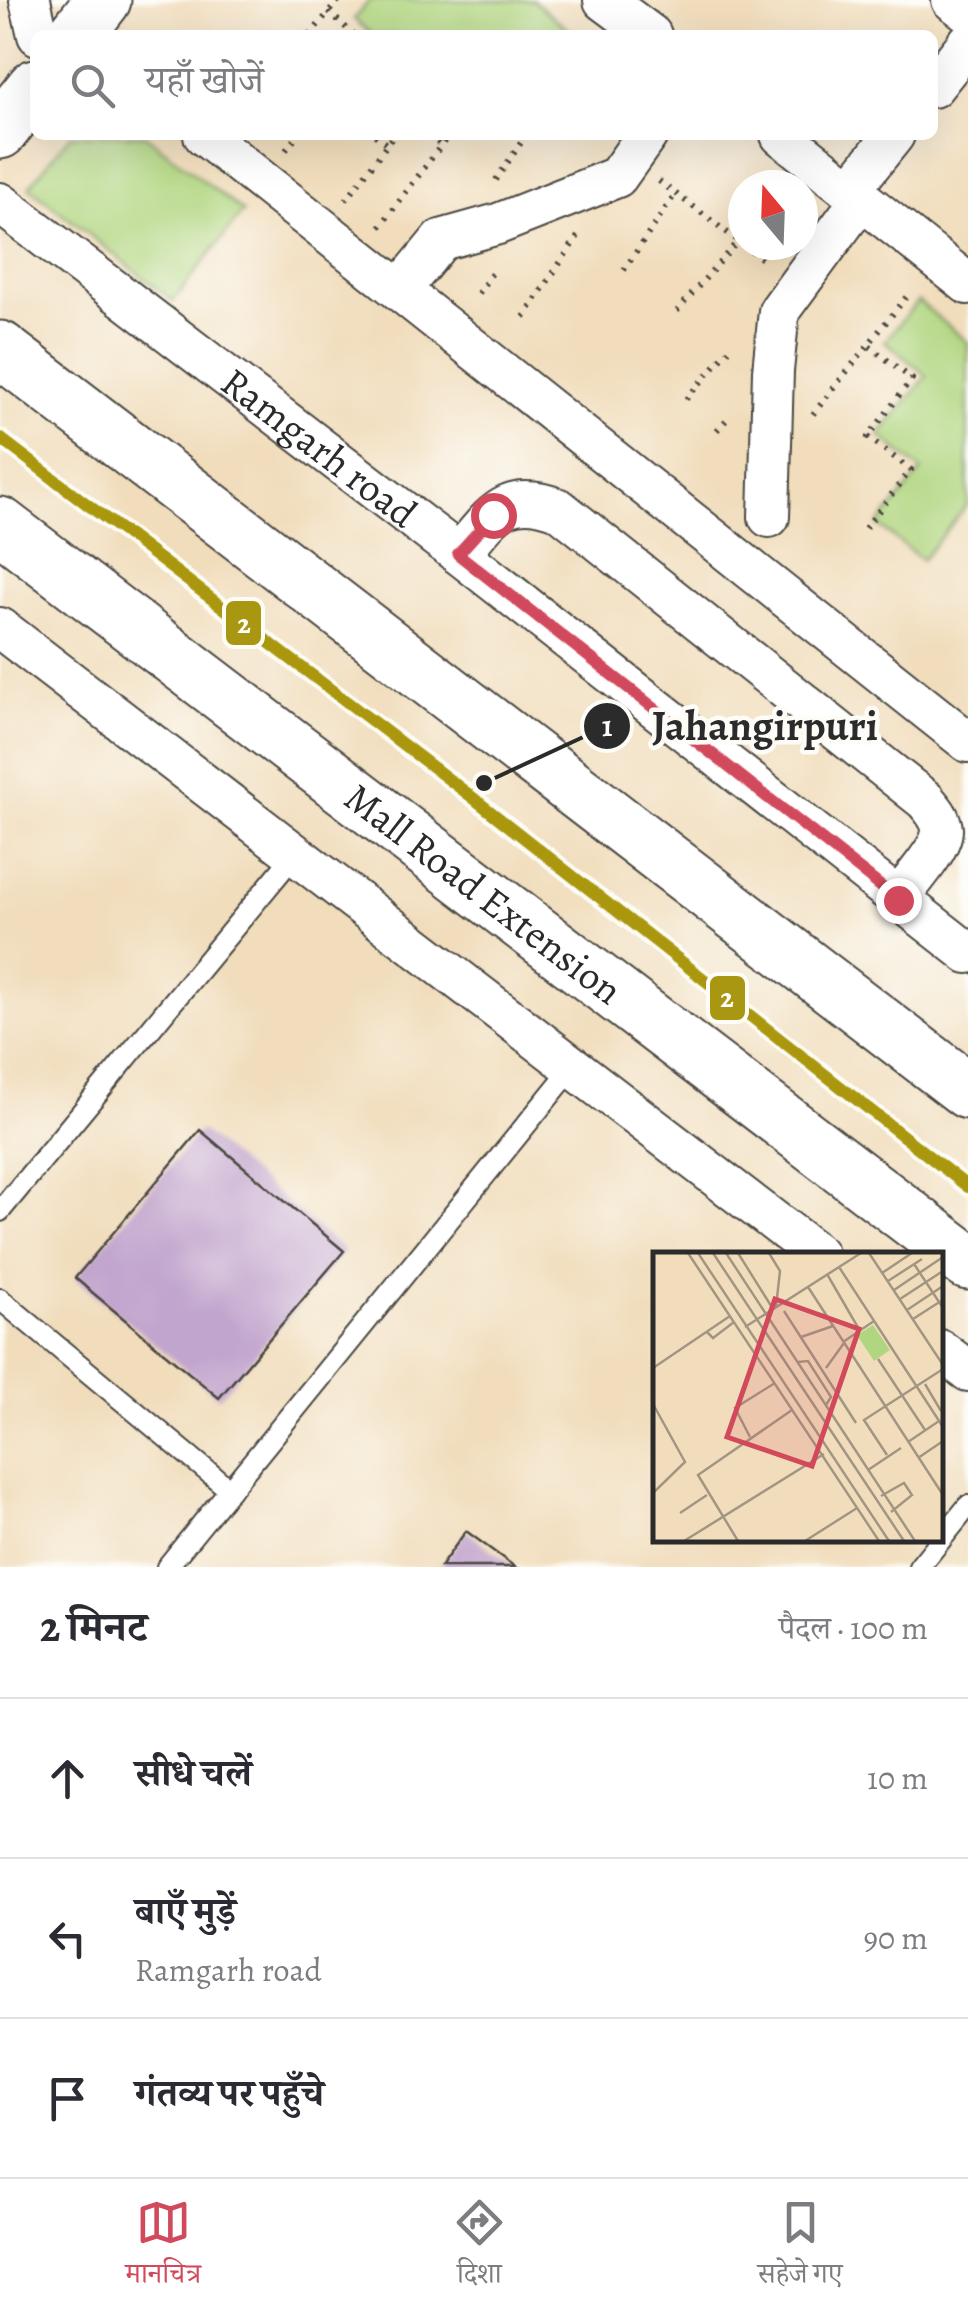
<!DOCTYPE html>
<html lang="hi">
<meta charset="utf-8">
<style>
:root{--surface:#fff;--page:#f7f7f7;--text:#2b2b33;--muted:#7c7c81;--line:#e1e1e2;--accent:#d1495b}
body{margin:0;font-family:Alegreya,"Noto Serif Devanagari",serif;background:var(--page);color:var(--text)}
.compass{position:absolute;left:728px;top:170px;width:90px;height:90px;border-radius:50%;background:var(--surface);box-shadow:0 10px 40px #0002;rotate:341deg}
.stop{position:absolute;width:30px;height:30px;margin:-22px;border:8px solid #d1495b;border-radius:50%;background:#fff}
.stop.end{background:#d1495b;border-color:#fff;box-shadow:0 2px 10px #0008}
.list{margin:0;padding:0;list-style:none}
h2{display:flex;justify-content:space-between;align-items:center;height:130px;margin:0;padding:0 40px;font-size:42px}
h2 small{font-size:32px;font-weight:400;color:var(--muted)}
.list li{display:grid;grid-template-columns:65px 1fr auto;gap:30px;align-items:center;box-sizing:border-box;height:160px;padding:0 40px;border-top:2px solid var(--line)}
.list b{display:block;font-size:38px;white-space:nowrap}
.list p{margin:0;font-size:32px;white-space:nowrap;color:var(--muted)}
.list em{font-size:32px;font-style:normal;color:var(--muted)}
.icon{flex:none;width:55px;height:55px;fill:none;stroke:currentColor;stroke-width:2;stroke-linecap:round;stroke-linejoin:round}
.map{position:relative;flex:none;width:968px;height:1567px;overflow:hidden}
.search{position:absolute;background:var(--surface);box-shadow:0 10px 40px #0002;left:30px;right:30px;top:30px;height:110px;display:flex;align-items:center;gap:25px;box-sizing:border-box;padding:0 35px;border-radius:15px;color:var(--muted);font-size:38px}
.sheet{height:610px;background:var(--surface)}
nav{display:flex;justify-content:space-around;align-items:center;box-sizing:border-box;height:140px;border-top:2px solid var(--line);background:var(--surface);font-size:28px;color:var(--muted)}
nav a{display:grid;justify-items:center;gap:5px}
nav .on{color:var(--accent)}
.map>svg:first-child{display:block}
.green{fill:#b1d680;stroke:#6e8056;stroke-width:2.5}
.building{fill:#c2a5ce}
.lines{fill:none;stroke-linecap:round;stroke-linejoin:round}
.lane-casing{stroke:#494641;stroke-width:24}
.street-casing{stroke:#494641;stroke-width:44}
.secondary-casing{stroke:#494641;stroke-width:59}
.path{stroke:#494641;stroke-width:6;stroke-dasharray:2.5 8;stroke-linecap:butt}
.lane{stroke:#fff;stroke-width:20}
.street{stroke:#fff;stroke-width:40}
.secondary{stroke:#fff;stroke-width:55}
.metro-1-casing{stroke:#fdfcf7;stroke-width:20}
.metro-1{stroke:#aa9711;stroke-width:12}
.route{stroke:#d1495b;stroke-width:12}
.labels{text-anchor:middle;stroke-width:9;stroke-linejoin:round;paint-order:stroke}
.street-label{font-size:40px;fill:#2b2b2b;stroke:#fdfcf7}
.inset-road{fill:none;stroke:#a29682;stroke-width:2.5}
.view{fill:#d1495b;fill-opacity:0.15;stroke:#d1495b;stroke-width:5}
.inset-edge{fill:none;stroke:#2b2b2b;stroke-width:5}
.leader{fill:none;stroke:#2b2b2b;stroke-width:4}
.callout-dot{fill:#2b2b2b;stroke:#fdfcf7;stroke-width:4}
.mark-label{font-size:30px;text-anchor:middle;font-weight:bold;fill:#fff}
.callout-label{font-size:42px;text-anchor:middle;font-weight:bold;fill:#2b2b2b;stroke:#fdfcf7;stroke-width:9;stroke-linejoin:round;paint-order:stroke}
.line-badge{stroke:#fdfcf7;stroke-width:4}
.badge-label{font-size:28px;text-anchor:middle;font-weight:bold;fill:#fff}
</style>
<div class="map">
<svg width="968" height="1567" viewBox="0 0 968 1567">
<rect width="100%" height="100%" fill="#fdfcf7"/>
<filter id="ink" filterUnits="userSpaceOnUse"><feTurbulence type="fractalNoise" baseFrequency=".01" numOctaves="2"/><feDisplacementMap in="SourceGraphic" scale="20" xChannelSelector="R" yChannelSelector="G"/><feConvolveMatrix kernelMatrix="1 2 1 2 8 2 1 2 1" color-interpolation-filters="sRGB"/></filter>
<filter id="wash" filterUnits="userSpaceOnUse"><feTurbulence type="fractalNoise" baseFrequency=".0048" numOctaves="4" result="noise"/><feDisplacementMap in="SourceGraphic" scale="40" xChannelSelector="R" yChannelSelector="G"/><feGaussianBlur stdDeviation="2.25" result="paint"/><feColorMatrix in="noise" values="0 0 0 0 0 0 0 0 0 0 0 0 0 0 0 0 0 1.4 0 .05"/><feComposite in="paint" operator="in"/></filter>
<g filter="url(#wash)">
<rect width="100%" height="100%" fill="#f1ddbc"/>
<g class="green">
<path d="M370 0H533L575 35H372L354 19Z"/>
<path d="M70 135H145L243 212 173 301 29 187Z"/>
<path d="M918 301 968 342V504L922 560 878 525 922 471 879 435 927 376 885 341Z"/>
</g>
<g id="blocks">
<g class="building">
<path d="M200 1130 344 1251 219 1398 75 1278Z"/>
<path d="M466 1531 515 1567H440Z"/>
</g>
</g>
</g>
<g filter="url(#ink)">
<use href="#blocks" fill-opacity="0" stroke="#494641" stroke-width="2.5"/>
<g class="lines">
<g class="lane-casing">
<g id="lane">
<path d="M0 1211 295 854"/>
<path d="M0 1299 230 1490"/>
<path d="M167 1567 573 1067"/>
<path d="M919 1567 968 1506"/>
</g>
</g>
<g class="street-casing">
<g id="street">
<path d="M30 0 38 35"/>
<path d="M604 0 651 35"/>
<path d="M952 0 968 12"/>
<path d="M933 87 968 43"/>
<path d="M204 135 968 742"/>
<path d="M781 135 968 284"/>
<path d="M850 190 894 135"/>
<path id="s1" d="M0 203 459 554 968 953"/>
<path d="M400 290 441 240 498 224 617 177 647 135"/>
<path d="M769 517 773 371 779 311 862 198"/>
<path d="M459 554C493 516 504 488 559 509L925 800C932 808 941 818 942 829 943 847 909 884 898 899"/>
<path d="M0 628 817 1254"/>
<path d="M940 1350 968 1371"/>
</g>
</g>
<g class="secondary-casing">
<g id="secondary">
<path d="M76 35 103 0"/>
<path d="M0 131 35 87"/>
<path d="M0 349 968 1091"/>
<path id="s2" d="M0 525 968 1262"/>
</g>
</g>
<g class="path">
<path d="M329 12 354 35"/>
<path d="M310 35 339 0"/>
<path d="M375 135 386 144"/>
<path d="M429 135 441 145"/>
<path d="M286 150 298 135"/>
<path d="M496 180 526 135"/>
<path d="M659 181 765 261"/>
<path d="M346 200 394 135"/>
<path d="M380 227 449 135"/>
<path d="M624 270 676 193"/>
<path d="M478 293 495 269"/>
<path d="M677 311 738 241"/>
<path d="M524 317 578 236"/>
<path d="M686 399 734 344"/>
<path d="M813 414 911 291"/>
<path d="M717 430 730 416"/>
<path d="M865 528 911 470 868 437 912 379 868 345"/>
</g>
<use href="#lane" class="lane"/>
<use href="#street" class="street"/>
<use href="#secondary" class="secondary"/>
<g class="metro-1-casing">
<path id="metro-1" d="M0 438 472 797 968 1187"/>
</g>
<use href="#metro-1" class="metro-1"/>
</g>
</g>
<g class="lines" filter="url(#ink)">
<path class="route" d="M493 515 458 554 898 900"/>
</g>
<g class="labels">
<g class="street-label">
<text dy="14" stroke="none"><textPath href="#s1" startOffset="402">Ramgarh road</textPath></text>
<text dy="14" stroke="none"><textPath href="#s2" startOffset="608">Mall Road Extension</textPath></text>
</g>
</g>
<g transform="translate(653 1252)">
<rect width="290" height="290" fill="#f1ddbc"/>
<path d="M220 73 237 98 221 109 204 83Z" fill="#b1d680"/>
<path class="inset-road" d="M35 1 226 289M45 1 236 289M60 1 251 289M73 1 262 289M85 1 120 57M116 1 127 19 123 55M216 1 290 113M261 12 290 56M186 15 290 175M229 21 259 1M174 22 207 79M235 29 269 7M155 35 290 243M241 38 290 5M247 47 290 19M254 58 290 34M131 59 203 171M260 67 288 49M92 75 208 1M54 80 60 86 81 70M148 85 180 74M190 90 221 69M225 107 272 178M145 110 155 109 178 145 173 153M0 116 77 64M173 116 191 91M272 132 288 159M0 152 32 210 0 241M97 185 82 156 122 131M255 190 286 169M234 203 211 168 290 117M265 206 290 189M215 218 248 196M228 244 251 231 259 243 238 260M27 261 54 243M31 289 171 202M85 289 45 223 139 158M152 289 204 256"/>
<path class="view" d="M122 47 206 77 159 214 74 185Z"/>
<rect width="290" height="290" class="inset-edge"/>
</g>
<path class="leader" d="M484 783L607 726"/>
<g class="callout-dot">
<circle cx="484" cy="783" r="10"/>
<circle cx="607" cy="726" r="25"/>
</g>
<g class="mark-label">
<text x="607" y="736">1</text>
</g>
<g class="callout-label">
<text x="765" y="740">Jahangirpuri</text>
</g>
<g class="line-badge">
<rect x="224" y="599" width="39" height="48" rx="10" fill="#aa9711"/>
<rect x="708" y="974" width="39" height="48" rx="10" fill="#aa9711"/>
</g>
<g class="badge-label">
<text x="244" y="633">2</text>
<text x="727" y="1007">2</text>
</g>
</svg>
<svg class="compass" viewBox="-18 -18 36 36"><path d="M0-13l5 13h-10z" fill="#e53935"/><path d="M0 13l5-13h-10z" fill="#7c7c81"/></svg>
<div class="stop" style="left:493px;top:515px"></div>
<div class="stop end" style="left:898px;top:900px"></div>
<div class="search"><svg class="icon" aria-label="search" viewBox="0 0 24 24"><circle cx="10" cy="10" r="6"/><path d="M15 15l6 6"/></svg>यहाँ खोजें</div>
</div>
<section class="sheet">
<h2>2 मिनट<small>पैदल · 100 m</small></h2>
<ul class="list">
<li><svg class="icon" aria-label="ahead" viewBox="0 0 24 24"><path d="M12 20V5M6 11l6-6 6 6"/></svg><div><b>सीधे चलें</b></div><em>10 m</em></li>
<li><svg class="icon" aria-label="left" viewBox="0 0 24 24"><path d="M17 20v-9H6M10 6l-5 5 5 5"/></svg><div><b>बाएँ मुड़ें</b><p>Ramgarh road</p></div><em>90 m</em></li>
<li><svg class="icon" aria-label="arrive" viewBox="0 0 24 24"><path d="M6 21V4h12l-3 4 3 4H6"/></svg><div><b>गंतव्य पर पहुँचे</b></div></li>
</ul>
</section>
<nav>
<a class="on"><svg class="icon" aria-label="map" viewBox="0 0 24 24"><path d="M3 6l6-2 6 2 6-2v14l-6 2-6-2-6 2zM9 4v14M15 6v14"/></svg>मानचित्र</a>
<a><svg class="icon" aria-label="directions" viewBox="0 0 24 24"><path d="M12 3l9 9-9 9-9-9zM9 14v-3h6M13 9l2 2-2 2"/></svg>दिशा</a>
<a><svg class="icon" aria-label="saved" viewBox="0 0 24 24"><path d="M7 4h10v16l-5-4-5 4z"/></svg>सहेजे गए</a>
</nav>
